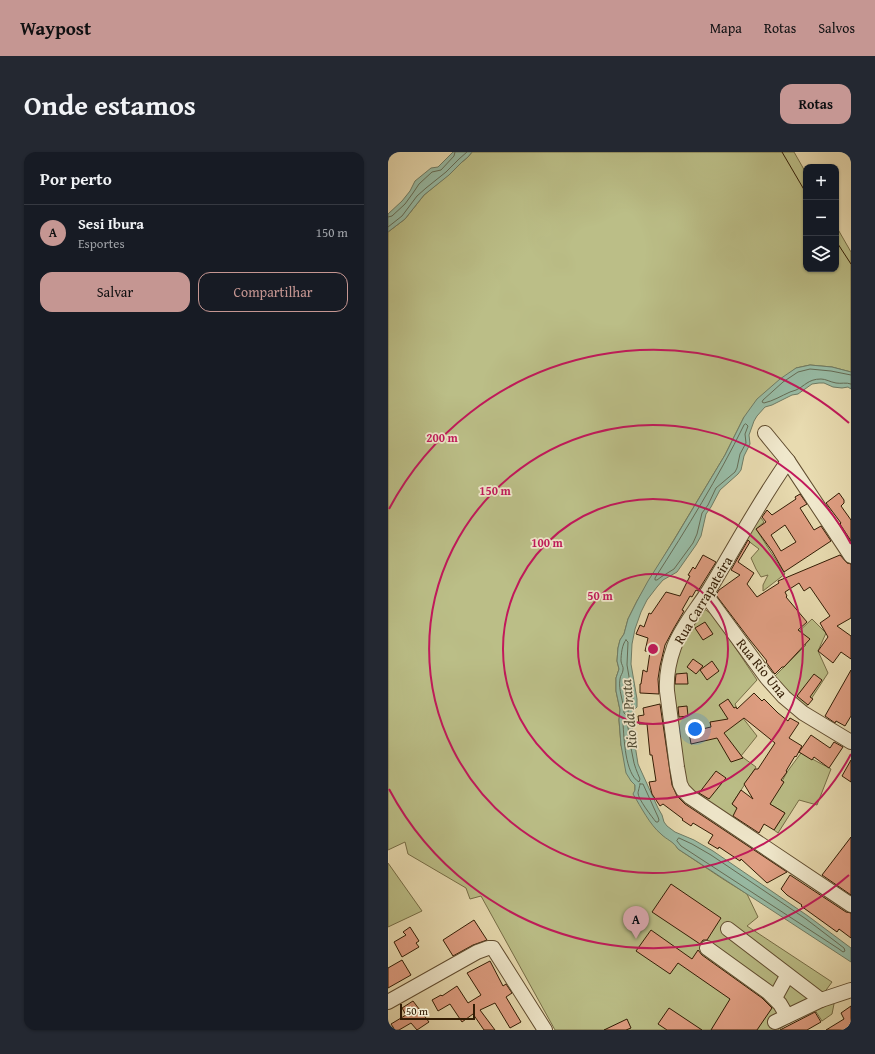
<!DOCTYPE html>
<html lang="pt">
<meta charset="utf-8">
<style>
:root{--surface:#171b24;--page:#242831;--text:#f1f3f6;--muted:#9ea1a6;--line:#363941;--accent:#c59692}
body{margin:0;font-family:"Gentium Book Plus",serif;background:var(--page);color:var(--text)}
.controls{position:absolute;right:12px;top:12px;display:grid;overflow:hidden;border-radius:8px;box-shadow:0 1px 3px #0004}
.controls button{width:36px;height:36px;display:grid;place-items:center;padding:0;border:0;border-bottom:1px solid var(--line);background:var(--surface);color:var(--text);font:20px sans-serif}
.scale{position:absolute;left:12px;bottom:10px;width:75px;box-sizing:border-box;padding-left:4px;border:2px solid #321c04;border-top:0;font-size:11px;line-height:14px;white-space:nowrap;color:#321c04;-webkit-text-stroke:3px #f0e8cc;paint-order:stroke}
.you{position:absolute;left:307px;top:577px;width:14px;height:14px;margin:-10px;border:3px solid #fff;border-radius:50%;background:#1a73e8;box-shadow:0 0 0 6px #1a73e833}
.badge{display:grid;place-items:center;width:26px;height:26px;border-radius:50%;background:var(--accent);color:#111;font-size:13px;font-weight:700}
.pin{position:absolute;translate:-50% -33px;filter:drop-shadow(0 1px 2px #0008)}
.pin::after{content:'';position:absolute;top:21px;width:14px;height:12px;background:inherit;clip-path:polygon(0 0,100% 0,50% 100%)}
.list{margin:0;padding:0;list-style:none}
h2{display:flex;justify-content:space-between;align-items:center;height:52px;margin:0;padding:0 16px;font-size:17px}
h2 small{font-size:13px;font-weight:400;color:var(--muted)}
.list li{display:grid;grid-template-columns:26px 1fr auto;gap:12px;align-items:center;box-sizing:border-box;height:56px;padding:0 16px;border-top:1px solid var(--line)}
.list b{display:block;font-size:15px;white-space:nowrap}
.list p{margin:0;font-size:13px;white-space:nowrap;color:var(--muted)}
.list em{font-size:13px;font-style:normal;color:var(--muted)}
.actions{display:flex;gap:8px;padding:12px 16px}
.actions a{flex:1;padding:9px 0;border:1px solid var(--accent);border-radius:12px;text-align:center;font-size:14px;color:var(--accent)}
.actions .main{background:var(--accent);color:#111}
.icon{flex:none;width:22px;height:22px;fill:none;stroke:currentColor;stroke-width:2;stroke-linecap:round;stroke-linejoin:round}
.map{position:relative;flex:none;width:463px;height:878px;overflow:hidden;border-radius:12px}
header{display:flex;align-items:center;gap:24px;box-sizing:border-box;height:56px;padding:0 20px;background:var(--accent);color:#111}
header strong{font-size:19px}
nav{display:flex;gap:22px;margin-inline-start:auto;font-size:14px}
.intro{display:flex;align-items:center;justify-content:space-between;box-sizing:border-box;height:96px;padding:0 24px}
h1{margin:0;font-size:28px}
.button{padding:10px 18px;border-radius:12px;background:var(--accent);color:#111;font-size:14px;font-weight:700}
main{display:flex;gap:24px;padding:0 24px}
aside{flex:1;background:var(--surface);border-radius:12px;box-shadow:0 1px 3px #0004}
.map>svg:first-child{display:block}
.green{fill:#bbbe87;stroke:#766d46}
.water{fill:#98bca6;stroke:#6f7c65}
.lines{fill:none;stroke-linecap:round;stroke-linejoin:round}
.shore{stroke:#656c55;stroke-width:1}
.building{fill:#df9e82;stroke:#321c04;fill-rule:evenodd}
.minor-casing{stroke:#604c2f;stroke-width:16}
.minor{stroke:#f0e8cc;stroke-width:14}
.tram{stroke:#321c04;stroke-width:1}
.ring{fill:none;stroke:#c2185b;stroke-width:2}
.labels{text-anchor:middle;stroke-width:3.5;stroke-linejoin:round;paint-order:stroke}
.street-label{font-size:14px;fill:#321c04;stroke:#f0e8cc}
.water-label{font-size:15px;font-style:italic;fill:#514c35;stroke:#f0e8cc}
.centre{fill:#c2185b;stroke:#f0e8cc;stroke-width:2}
.ring-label{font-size:12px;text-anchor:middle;font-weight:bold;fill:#c2185b;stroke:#f0e8cc;stroke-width:3.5;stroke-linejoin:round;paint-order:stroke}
</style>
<header>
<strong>Waypost</strong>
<nav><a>Mapa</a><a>Rotas</a><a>Salvos</a></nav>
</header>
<div class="intro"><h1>Onde estamos</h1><a class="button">Rotas</a></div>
<main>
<aside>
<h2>Por perto<small></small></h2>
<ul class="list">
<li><span class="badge">A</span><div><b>Sesi Ibura</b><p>Esportes</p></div><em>150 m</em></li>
</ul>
<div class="actions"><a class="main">Salvar</a><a>Compartilhar</a></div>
</aside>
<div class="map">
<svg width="463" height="878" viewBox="0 0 463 878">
<rect width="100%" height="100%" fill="#e8dbb0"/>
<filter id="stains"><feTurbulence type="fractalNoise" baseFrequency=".005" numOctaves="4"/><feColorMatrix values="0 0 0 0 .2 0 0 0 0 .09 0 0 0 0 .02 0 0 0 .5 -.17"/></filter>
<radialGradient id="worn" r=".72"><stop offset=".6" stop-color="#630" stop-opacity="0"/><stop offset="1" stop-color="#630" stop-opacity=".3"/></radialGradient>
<g class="green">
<path d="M84 0H406L418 21V117H448V74L463 100V220L444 215 422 213 408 216 356 265 337 303 249 449 240 467 236 482 232 488 230 496 229 509 231 517 228 526V539L232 558 231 568 233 593 243 629 247 633V638L273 682 286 691 290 697 335 727 359 742 370 765 359 774 444 830 433 845 446 852 444 862 434 869 425 855 390 878H167L93 744 82 747 78 736 20 702 17 690 0 698V80L17 67 36 43 53 29 70 14 74 10 80 5Z"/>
<path d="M370 362 376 370 368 377 397 422 375 439V433L380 423 373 425 368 417 363 406 371 397 355 385Z"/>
<path d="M315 456 326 464 369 528 347 552 351 561 369 584 353 604 368 615 344 652 356 663 349 671 295 631 282 530 295 482Z"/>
<path d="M424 467 438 481 430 499 440 521 416 558 384 527 418 493 407 483Z"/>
<path d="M413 601 443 617 429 653 411 648 390 681 386 678 397 661 382 652 399 620Z"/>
<path d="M0 711 34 759 0 775Z"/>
</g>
<g class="water">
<path d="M65 0H84L80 5 74 10 61 23 36 43 17 67 0 80V62L14 49 22 39 27 29 43 16 50 15Z"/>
<path d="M422 213 444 215 463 220V237L460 235 454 236 445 235 436 231H431L424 232 410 242 404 243 384 253 377 255 369 264 366 269 361 283 362 292 356 304 353 318 350 322 332 338 323 355 318 362 313 384 308 393 289 420 275 428 269 435 259 448 253 460 247 477 244 492 243 512 249 547V555L244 560 243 568 250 612 270 656 274 663 276 670 279 674 287 680 306 688 325 699 420 764 463 796V810L290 697C285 689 279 688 273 682 262 673 253 655 245 642L247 638V633L243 629 238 621 233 593 231 568 232 558 228 539V526L231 517 229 509 230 496 232 488 236 482 240 467 249 449 260 429 286 388 337 303 356 265 369 247 392 227 408 216Z"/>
</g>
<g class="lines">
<g class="shore">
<path d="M0 65 4 64 17 52 25 41 31 32 44 20 53 18 66 4 67 0"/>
<path d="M0 75 14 64 29 44 38 36 58 20 71 7 79 0"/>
<path d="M463 223 443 219 422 217 410 220 395 230 375 248 374 250 376 251C385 249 393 244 402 240 404 239 406 239 408 238 417 234 420 227 433 227 438 227 442 230 448 231 453 232 458 230 463 232"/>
<path d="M358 272 360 274 357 282 358 291 352 302 349 316 347 320 328 336 320 353 314 361 309 382 305 391 286 417 273 425 269 428H267V426C299 376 330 326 356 273Z"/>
<path d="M238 488 240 490 239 513 245 548C245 555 241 556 239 562L238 563 236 561C236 550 230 538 232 527 232 524 235 521 235 518 236 515 233 512 233 509 233 503 234 492 238 488Z"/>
<path d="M237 569 239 571C242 582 242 594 245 606 246 613 249 620 252 627L251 630C237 622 236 586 235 571Z"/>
<path d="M252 632H255L270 665 271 668 270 670H268C264 665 250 647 250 641 250 640 252 633 252 632Z"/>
<path d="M291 686 304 692 323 703 418 767 456 796 457 799 455 800 451 797 293 694 289 689Z"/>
</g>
</g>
<g class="building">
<path d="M451 341 456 348V351L453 354 463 368V389L452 372 453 371 438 351Z"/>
<path d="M412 342 419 352 412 356 426 378 433 374 443 389 396 420 384 399 368 377 378 370 374 365 379 358 384 363 408 347 407 345ZM397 373 408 390 393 399 383 383Z"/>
<path d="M360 388 362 390 350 410 366 421 359 432 369 445 391 431 390 429 452 403 459 411 463 412V466L449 474 463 484V507L453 500 445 511 430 499 440 485 432 471 442 464 422 435 416 439 411 431 397 440 399 444 398 445 419 470 410 478 422 487 396 515H394L387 522 386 521 378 510 379 509 362 488 328 443 331 438 352 423 343 418Z"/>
<path d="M315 403 328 410 310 439 308 438 304 445 302 444 294 458 296 459 286 476 277 493 272 514 270 527 271 542 252 541V532H253L255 518 259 520 262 500 257 499 260 486 248 482 252 473 256 475 261 461 263 462 278 440 292 444 302 424 300 423 305 415 307 417Z"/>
<path d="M317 470 325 482 315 488 307 476Z"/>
<path d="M305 507 315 514 308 522 299 515Z"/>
<path d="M324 509 331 519 319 528 312 518Z"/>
<path d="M463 518V564L457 574 448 569 447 571 437 564Z"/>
<path d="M299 521 300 532H287L288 522Z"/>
<path d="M426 522 434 528 422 545 425 547 420 553 409 544Z"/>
<path d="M366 541 374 549 376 547 390 561 400 569 402 566 411 571 401 586 414 594 408 605 407 604 398 619 399 620 393 628 396 630 382 652 397 661 386 678 376 672 371 681 345 664 349 656 344 652 353 638 365 647 356 632 367 617H370L387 591 356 566 336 581 355 606 343 610 329 586 303 592 301 580 323 575 322 570 340 567 331 553 340 547 346 556 348 555 349 557Z"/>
<path d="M272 552 284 633 289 644 297 652 399 720 379 731 353 707 352 709 331 695 330 697 320 691 325 683 305 671 303 674 294 668 295 667 275 652 272 654 264 642 261 630 268 629 264 603H262L259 572H251L250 564 256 563 255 556Z"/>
<path d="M299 554 300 564 291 565 290 555Z"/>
<path d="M423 583 442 596 446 590 455 595 441 616 426 605 424 608 411 600Z"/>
<path d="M463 608V630L454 624Z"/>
<path d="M328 619 338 626 321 647 311 641Z"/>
<path d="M463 685V743L434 723Z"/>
<path d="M402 723 458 760 463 761V786L451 777 449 780 413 754 414 753 399 743 393 737Z"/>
<path d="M283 732 333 766 319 788H315L312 792 264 760Z"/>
<path d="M86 768 99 788 85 793 65 804 55 788Z"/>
<path d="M22 775 31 789 28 791 31 795 14 805 6 790 18 783 15 780Z"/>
<path d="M263 778 304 807 310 798 314 803 374 846 384 856 369 878H323L342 847 290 811 282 822 248 799Z"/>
<path d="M14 808 23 823 0 836V816Z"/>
<path d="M102 809 115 834 118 832 124 841 118 845 133 870 122 876 107 851 92 858 107 878H96L85 862 74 870 62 852 50 859 44 848 53 843 54 844 69 834 80 851 93 843 79 821Z"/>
<path d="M25 849 41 870 29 878 23 871 11 878H7L3 872 18 863 14 856Z"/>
<path d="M463 854V878H438L456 867 453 861Z"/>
<path d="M281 856 314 878H279L270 872Z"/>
<path d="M427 860 433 870 419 878H392Z"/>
<path d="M239 867 243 876 238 878H216Z"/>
</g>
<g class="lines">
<g class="minor-casing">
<g id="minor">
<path d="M377 281 400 309 463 404"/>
<path d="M400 309C371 350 347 395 321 438 309 457 294 474 286 495 281 509 278 524 279 539L289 615 292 632 295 638 302 645 463 753"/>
<path d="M318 443 379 526 396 545 415 561 463 590"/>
<path d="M340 777 433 848"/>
<path d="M319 796 380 840 392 852 399 864"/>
<path d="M387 846 399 824"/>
<path d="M0 850 89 800 100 796H105L157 878"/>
<path d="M387 870 433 848 463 838"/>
</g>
</g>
<use href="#minor" class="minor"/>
<g class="tram">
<path d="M394 0 418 41"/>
<path d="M448 89 463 112"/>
</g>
</g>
<g class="ring">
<circle cx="265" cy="497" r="75"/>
<circle cx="265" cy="497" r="150"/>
<path d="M463 602A224 224 0 1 1 463 392"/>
<path d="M461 723A299 299 0 0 1 1 637M1 357A299 299 0 0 1 461 271"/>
</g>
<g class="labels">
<g class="street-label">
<text transform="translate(315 448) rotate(-59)" y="5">Rua Carrapateira</text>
<text transform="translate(374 516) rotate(51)" y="5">Rua Rio Una</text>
</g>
<g class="water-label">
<text transform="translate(241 562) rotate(-95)" y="5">Rio da Prata</text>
</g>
</g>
<circle cx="265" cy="497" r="6" class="centre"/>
<g class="ring-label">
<text x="54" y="290">200 m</text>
<text x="107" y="343">150 m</text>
<text x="159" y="395">100 m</text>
<text x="212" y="448">50 m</text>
</g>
<rect width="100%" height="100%" filter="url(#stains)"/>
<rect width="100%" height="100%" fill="url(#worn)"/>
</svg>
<div class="controls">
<button>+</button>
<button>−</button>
<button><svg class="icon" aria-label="layers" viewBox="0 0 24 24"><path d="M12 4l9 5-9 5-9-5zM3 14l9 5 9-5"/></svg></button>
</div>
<div class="scale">50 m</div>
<div class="you"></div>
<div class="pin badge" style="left:248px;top:787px">A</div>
</div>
</main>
